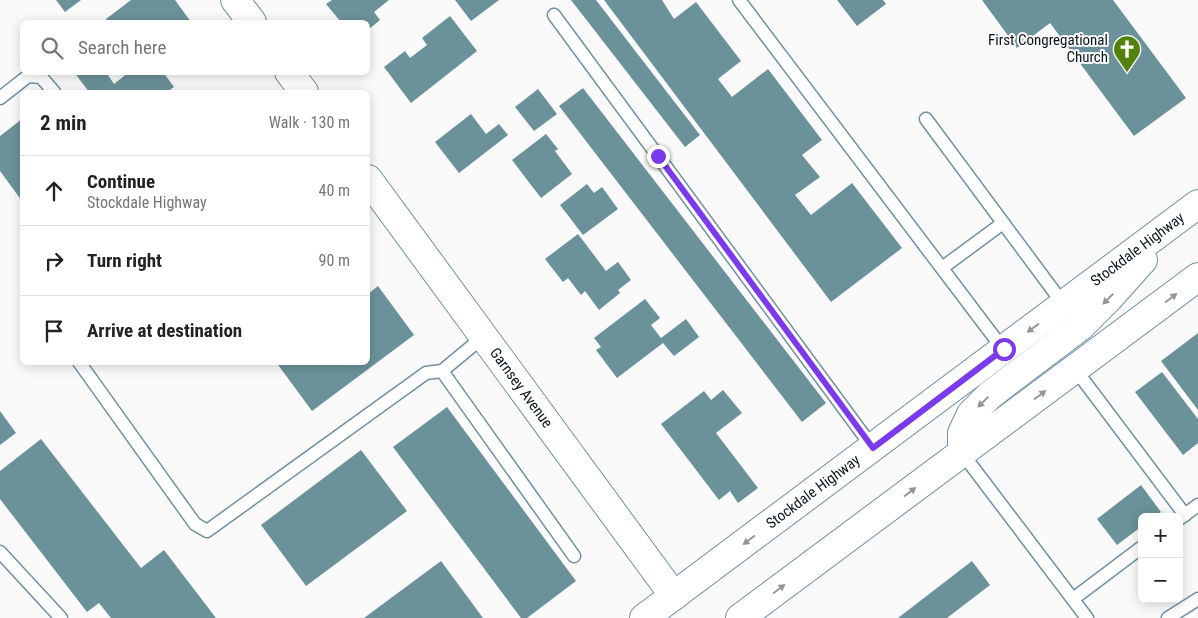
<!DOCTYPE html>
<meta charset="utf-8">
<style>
:root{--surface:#fff;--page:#f6f6f6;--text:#222;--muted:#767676;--line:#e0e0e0}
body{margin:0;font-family:"Roboto Condensed",sans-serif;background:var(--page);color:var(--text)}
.controls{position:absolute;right:15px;bottom:15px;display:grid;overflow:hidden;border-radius:8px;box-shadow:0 2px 12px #0003}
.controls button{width:45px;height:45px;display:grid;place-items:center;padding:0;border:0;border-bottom:1px solid var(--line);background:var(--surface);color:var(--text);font:25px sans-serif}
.stop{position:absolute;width:15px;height:15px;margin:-11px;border:4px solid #7c3aed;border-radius:50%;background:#fff}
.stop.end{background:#7c3aed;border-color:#fff;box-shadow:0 1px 5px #0008}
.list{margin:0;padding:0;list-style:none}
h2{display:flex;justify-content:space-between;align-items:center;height:65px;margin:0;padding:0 20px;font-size:21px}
h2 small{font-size:16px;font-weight:400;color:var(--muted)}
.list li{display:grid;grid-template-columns:32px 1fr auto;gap:15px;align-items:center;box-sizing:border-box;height:70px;padding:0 20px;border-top:1px solid var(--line)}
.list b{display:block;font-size:19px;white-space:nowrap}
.list p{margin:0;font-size:16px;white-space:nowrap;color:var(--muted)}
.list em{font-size:16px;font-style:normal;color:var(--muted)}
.icon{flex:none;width:28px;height:28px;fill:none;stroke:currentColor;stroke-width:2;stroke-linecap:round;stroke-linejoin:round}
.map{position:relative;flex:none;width:1198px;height:618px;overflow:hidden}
.search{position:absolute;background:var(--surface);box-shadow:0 2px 12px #0003;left:20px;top:20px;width:350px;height:55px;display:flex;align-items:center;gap:12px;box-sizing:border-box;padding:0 18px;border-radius:8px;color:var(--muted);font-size:19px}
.panel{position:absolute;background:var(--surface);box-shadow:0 2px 12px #0003;left:20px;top:90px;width:350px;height:275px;border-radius:8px}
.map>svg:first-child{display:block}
.building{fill:#6b929a}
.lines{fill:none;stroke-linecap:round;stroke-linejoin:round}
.service-casing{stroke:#7191a3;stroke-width:15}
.tertiary-casing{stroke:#7191a3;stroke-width:30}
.secondary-casing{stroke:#7191a3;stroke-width:30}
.service{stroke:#fff;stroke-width:12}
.tertiary{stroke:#fff;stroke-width:28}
.secondary{stroke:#fff;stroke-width:28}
.oneway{fill:#919799}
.route{stroke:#7c3aed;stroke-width:6}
.labels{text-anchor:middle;stroke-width:4;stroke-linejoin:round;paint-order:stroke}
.poi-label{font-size:15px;fill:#0a171d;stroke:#fafafa;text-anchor:end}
.street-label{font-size:15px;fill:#0a171d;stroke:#fafafa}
</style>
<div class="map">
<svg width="1198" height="618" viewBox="0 0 1198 618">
<rect width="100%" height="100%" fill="#fafafa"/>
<g class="building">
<path d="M56 0H81L65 12Z"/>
<path d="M131 0H175L191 22H108L106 19Z"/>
<path d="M332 0H389L374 12 380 20 368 30V22H341L326 4Z"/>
<path d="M455 0H499L471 21Z"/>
<path d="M571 0H596L700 135 685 147Z"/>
<path d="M604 0H662L674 19 696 2 741 61 718 79 732 97 768 69 822 140 802 155 820 177 795 195 811 215 852 183 902 248 831 302Z"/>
<path d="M837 0H883L886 4 857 26Z"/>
<path d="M982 0H1113L1186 98 1134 136 1050 23 1017 48Z"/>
<path d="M450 16 477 51 411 103 384 67 405 51 410 58 427 45 422 38Z"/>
<path d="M74 72H106L114 84 129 72H163L174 87 167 92H89Z"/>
<path d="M583 88 826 403 802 422 559 106Z"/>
<path d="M538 89 557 114 534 131 515 107Z"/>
<path d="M471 114 486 134 499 124 508 135 459 173 435 142Z"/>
<path d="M22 119V201L0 171V136Z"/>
<path d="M546 134 558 149 555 151 572 174 541 198 512 160Z"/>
<path d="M587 184 594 193 602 187 618 209 583 235 560 205Z"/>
<path d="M578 234 606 271 618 262 631 280 618 290 620 293 599 310 585 291 581 295 568 278 563 282 545 259Z"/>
<path d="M378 286 414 335 312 411 276 362H368V294Z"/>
<path d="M645 299 660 318 651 325 661 338 686 319 699 337 674 356 663 343 617 378 596 350 601 347 594 338Z"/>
<path d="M1198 333V410L1161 361Z"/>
<path d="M1162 372 1198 419V443L1183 455 1135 392Z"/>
<path d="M723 390 742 413 716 433 758 488 738 503 730 491 719 500 661 424 704 391 711 400Z"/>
<path d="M447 407 576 581 527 618H521L393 447Z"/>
<path d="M0 411 16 433 0 445Z"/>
<path d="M41 439 141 568 164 550 216 618H111L99 603 87 612 0 499V471Z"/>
<path d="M361 450 407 511 306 586 261 525Z"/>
<path d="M1141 485 1161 512 1154 517H1142V526L1117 545 1097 519Z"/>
<path d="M441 561 483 618H364Z"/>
<path d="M972 561 990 585 947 618H898Z"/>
</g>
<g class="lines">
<g class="service-casing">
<g id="service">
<path d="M739 0 1003 349"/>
<path d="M554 15 873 448"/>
<path d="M0 98 28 76 41 77 54 92"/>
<path d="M926 119 1064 305"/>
<path d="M942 268 1003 223"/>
<path d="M79 362 195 524 207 531 426 373 442 371 574 556"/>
<path d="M1075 369 1185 515"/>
<path d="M442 371 483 337"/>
<path d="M962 453 1087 618"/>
<path d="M1179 519 1198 505"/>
<path d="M0 552 61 618"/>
<path d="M1073 599 1142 547"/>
<path d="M1168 618 1198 599"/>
</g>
</g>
<g class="tertiary-casing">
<g id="tertiary">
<path d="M235 0 252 22"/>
<path d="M289 72 304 92"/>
<path id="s1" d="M368 179 674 596"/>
</g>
</g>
<g class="secondary-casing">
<g id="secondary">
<path d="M962 453V433L971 414 990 395 1081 326 1109 298 1143 260"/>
<path id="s2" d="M644 618 1198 204"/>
<path d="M740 618 1198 277"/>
</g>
</g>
<use href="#service" class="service"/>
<use href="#tertiary" class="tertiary"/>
<use href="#secondary" class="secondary"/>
</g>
<defs><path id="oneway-solid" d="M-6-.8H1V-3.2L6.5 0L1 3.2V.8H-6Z" transform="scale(1.25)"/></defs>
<g class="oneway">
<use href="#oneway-solid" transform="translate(1171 298) rotate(-37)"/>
<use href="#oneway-solid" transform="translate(1108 299) rotate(134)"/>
<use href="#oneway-solid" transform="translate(1033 328) rotate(144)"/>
<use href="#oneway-solid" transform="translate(1040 395) rotate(-37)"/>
<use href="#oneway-solid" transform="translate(983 402) rotate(135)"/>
<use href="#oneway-solid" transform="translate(910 492) rotate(-37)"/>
<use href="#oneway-solid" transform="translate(749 540) rotate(143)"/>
<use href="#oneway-solid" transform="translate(779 589) rotate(-37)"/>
</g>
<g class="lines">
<path class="route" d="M658 156 873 448 1004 349"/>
</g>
<defs>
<g id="church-pin" transform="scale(1.4375)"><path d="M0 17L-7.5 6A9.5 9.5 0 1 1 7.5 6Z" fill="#52810e" stroke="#fafafa"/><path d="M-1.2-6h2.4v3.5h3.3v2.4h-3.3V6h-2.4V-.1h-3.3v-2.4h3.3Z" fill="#fff"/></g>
</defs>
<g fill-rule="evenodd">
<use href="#church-pin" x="1127" y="49"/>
</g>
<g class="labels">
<g class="poi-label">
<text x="1108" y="45">First Congregational<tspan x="1108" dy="17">Church</tspan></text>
</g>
<g class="street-label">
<text dy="5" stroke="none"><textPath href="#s2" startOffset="616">Stockdale Highway</textPath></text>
<text dy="5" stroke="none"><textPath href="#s1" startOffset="259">Garnsey Avenue</textPath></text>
<text dy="5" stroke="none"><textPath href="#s2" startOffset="211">Stockdale Highway</textPath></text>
</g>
</g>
</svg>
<div class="controls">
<button>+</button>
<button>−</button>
</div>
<div class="stop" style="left:1004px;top:349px"></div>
<div class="stop end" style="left:658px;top:156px"></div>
<div class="search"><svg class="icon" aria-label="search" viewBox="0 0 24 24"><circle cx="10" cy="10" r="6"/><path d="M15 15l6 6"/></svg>Search here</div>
<section class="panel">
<h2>2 min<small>Walk · 130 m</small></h2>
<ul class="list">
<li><svg class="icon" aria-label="ahead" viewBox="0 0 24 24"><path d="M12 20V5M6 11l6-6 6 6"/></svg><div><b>Continue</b><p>Stockdale Highway</p></div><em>40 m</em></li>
<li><svg class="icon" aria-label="right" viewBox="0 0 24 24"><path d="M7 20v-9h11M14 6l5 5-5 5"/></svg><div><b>Turn right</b></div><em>90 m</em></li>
<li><svg class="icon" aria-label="arrive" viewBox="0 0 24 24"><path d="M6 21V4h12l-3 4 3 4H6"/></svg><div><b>Arrive at destination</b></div></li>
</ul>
</section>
</div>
